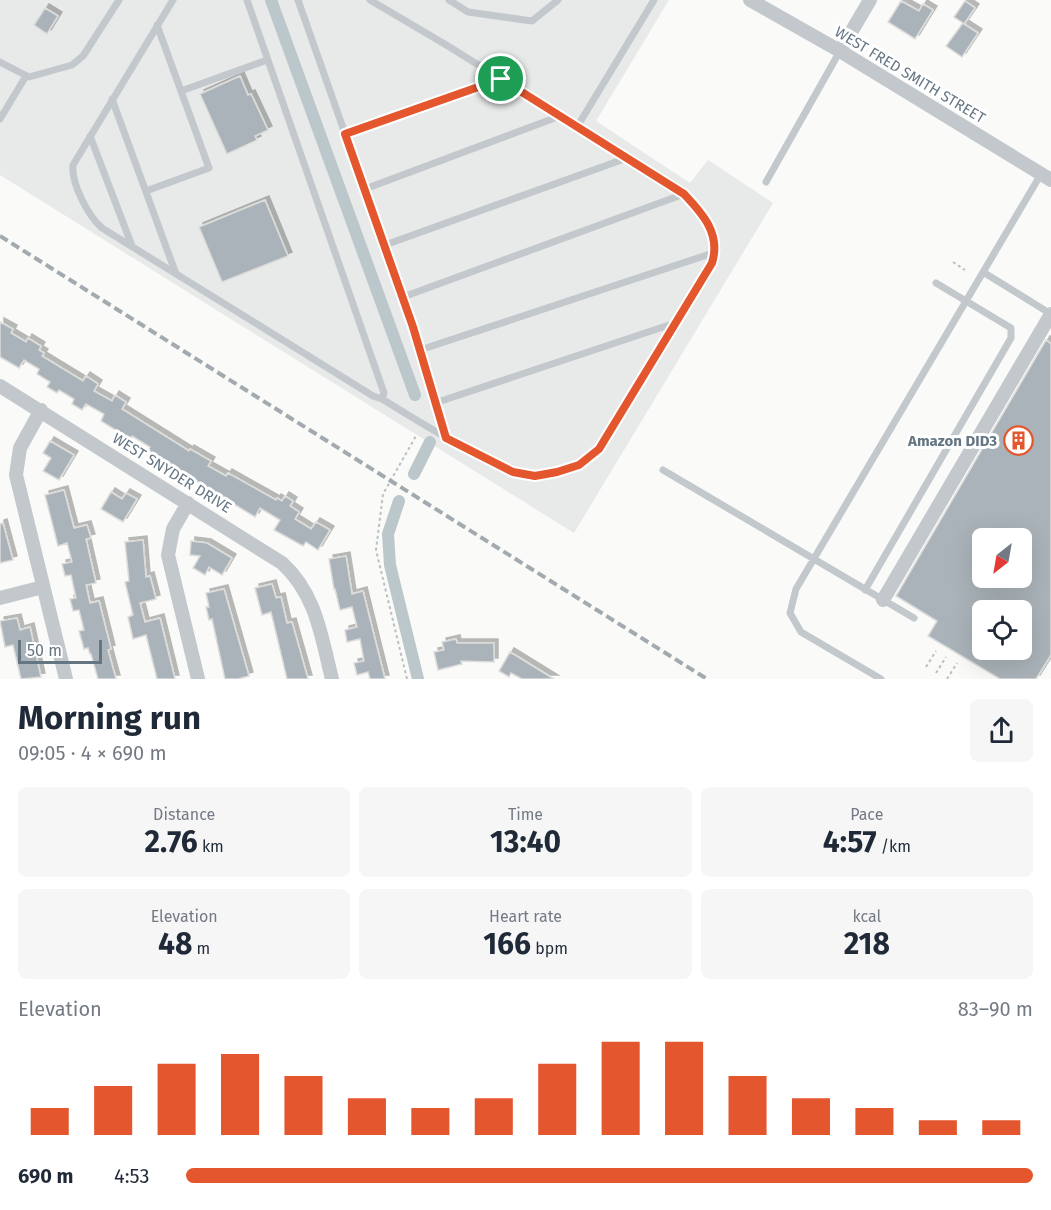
<!DOCTYPE html>
<meta charset="utf-8">
<style>
:root{--surface:#fff;--page:#f6f6f7;--text:#1f2937;--muted:#747a83;--accent:#e4572e}
body{margin:0;font-family:"Fira Sans",sans-serif;background:var(--page);color:var(--text);height:100vh;display:flex;flex-direction:column;font-size:22px;white-space:nowrap}
*{box-sizing:border-box;margin:0}
p{font-size:20px;color:var(--muted)}
.icon{flex:none;width:33px;height:33px;fill:none;stroke:currentColor;stroke-width:2;stroke-linecap:round;stroke-linejoin:round}
.map{position:relative;height:679px;overflow:hidden}
.side{display:flex;flex-direction:column;background:var(--surface);flex:1}
.side>*{flex:none}
.needle{width:39px;rotate:211deg}
.buttons{position:absolute;left:972px;top:528px;display:grid;gap:12px}
.buttons a{display:grid;place-items:center;width:60px;height:60px;border-radius:9px;background:var(--surface);box-shadow:0 6px 24px #0002;font-size:30px}
.scale{position:absolute;left:18px;bottom:15px;width:84px;box-sizing:border-box;padding-left:6px;border:3px solid #657683;border-top:0;font-size:16px;line-height:21px;white-space:nowrap;color:#657683;-webkit-text-stroke:4px #fff;paint-order:stroke}
.pin{position:absolute;display:grid;place-items:center;width:51px;height:51px;color:#fff;margin:-26px;border:3px solid #fff;border-radius:50%;box-shadow:0 2px 6px #0007}
.round{display:grid;place-items:center;flex:none;width:63px;height:63px;border-radius:9px;background:var(--page)}
.overview{display:flex;align-items:center;justify-content:space-between;height:102px;padding:0 18px}
h1{font-size:33px;font-weight:700;line-height:45px}
.stats{display:grid;grid-template-columns:repeat(3,1fr);gap:9px;height:102px;padding:6px 18px}
.stats div{display:grid;align-content:center;border-radius:9px;background:var(--page);text-align:center}
.stats b{font-size:30px;font-weight:700}
.stats small{font-size:16px;font-weight:400}
.stats p{font-size:16px}
.chart{height:168px;padding:12px 18px}
.chart p{display:flex;justify-content:space-between}
.chart svg{width:100%;height:108px;margin-top:6px;stroke:var(--accent);stroke-width:6}
ul{padding:0 18px;list-style:none;font-size:20px}
li{display:grid;grid-template-columns:96px 72px 1fr;align-items:center;height:45px}
li i{height:15px;border-radius:8px;background:var(--accent)}
.map>svg:first-child{display:block}
</style>
<div class="map">
<svg width="1051" height="679" viewBox="0 0 1051 679">
<defs>
<filter id="shadow"><feDropShadow dx="4" dy="-4" stdDeviation="0" flood-color="#0004"/></filter>
</defs>
<rect width="100%" height="100%" fill="#fafaf8"/>
<!-- built -->
<path fill="#e8e9e9" d="M0,0H669L596,121L690,183L708,160L773,203L574,533L0,175Z"/>
<g fill="none" stroke-linecap="round" stroke-linejoin="round">
<!-- canal -->
<path stroke="#bbc7cb" stroke-width="12" d="M271,0L415,395
M414,474L430,442
M399,501L388,534L390,565L418,679"/>
</g>
<!-- building -->
<path fill="#aab3b9" stroke="#dcdcda" stroke-width="1.5" fill-rule="evenodd" filter="url(#shadow)" d="M901,1L919,11L923,4L933,10L915,39L888,22Z
M965,1L975,8L964,24L978,33L962,57L946,46L963,23L954,17Z
M45,8L58,16L47,34L34,25Z
M240,76L248,95L251,94L268,130L255,136L257,140L227,154L200,94Z
M265,200L288,256L222,282L199,227Z
M0,322L13,329L11,333L26,342L28,338L41,346L39,350L44,353L42,356L83,381L86,376L98,384L94,391L112,401L115,395L126,402L122,409L189,451L190,449L211,461L208,466L226,476L228,473L276,500L277,498L282,501L285,496L293,501L290,506L299,512L295,519L311,529L316,522L330,530L318,550L306,542L303,546L274,530L280,520L260,508L255,517L148,451L150,447L132,436L130,439L101,421L104,414L86,404L82,410L72,404L74,399L59,390L57,393L47,387L50,382L37,374L39,369L24,360L19,368L0,357Z
M1046,340L1051,344V655L1036,679H1000L928,636L937,621L896,596ZM982,538H1022V578H982ZM982,610H1022V650H982Z
M50,441L74,455L59,480L43,471L51,458L43,453Z
M64,490L74,528L87,525L91,538L86,539L96,583L86,585L90,603L99,601L111,649L108,650L116,679H98L91,654H90L88,648L84,649L79,631L84,630L79,610L73,611L70,599L76,598L71,575L65,576L62,564L72,562L67,543L58,546L45,495Z
M111,492L122,499L126,493L137,499L123,522L101,509Z
M3,523L13,560L0,563V524Z
M143,540L146,577L150,576L156,599L140,603L145,622L160,618L175,679H157L146,635L133,639L128,617L133,615L125,582L129,581L125,542Z
M191,541L207,543L232,558L222,575L209,567L205,575L193,568L200,556L190,555Z
M346,556L352,594L363,591L385,679H370L368,672L357,675L354,663L364,661L360,639L347,642L345,630L357,627L352,607L340,610L335,589H334L329,559Z
M272,584L276,598L281,597L287,623L292,622L308,679H287L271,612L262,615L255,588Z
M224,589L249,676L238,679H225L212,619L209,620L206,607H209L206,593Z
M17,618L20,630L30,627L41,677L21,679L13,645L5,647L0,621Z
M456,639L457,643H494V662L461,661L462,664L438,670L434,652L444,650L442,642Z
M510,652L554,679H522L511,673L509,677L499,671Z"/>
<g fill="none" stroke-linecap="round" stroke-linejoin="round">
<!-- path -->
<path stroke="#bbbfc2" stroke-width="2" stroke-dasharray="3 3" stroke-linecap="butt" d="M953,262L965,270
M926,667L936,651
M936,673L946,657
M407,679L376,550L383,494L416,436
M947,679L957,663"/>
<!-- lane -->
<path stroke="#c3c8cc" stroke-width="7" d="M173,0L73,165C71,183 88,216 102,228L373,396L382,399L384,393L247,0
M298,0L413,327L446,438
M370,0L448,46L684,194C703,214 721,234 712,263L599,449C581,464 558,478 533,476C515,474 501,466 485,459C450,441 416,420 382,399
M449,0L468,12L532,21L558,0
M0,62L29,77L72,65L83,56L119,0
M181,91L267,60
M112,99L176,274
M0,119L26,76
M577,127L654,0
M345,134L501,79
M90,136L132,246
M766,182L840,51
M365,189L560,116
M146,191L209,168L157,25
M385,245L627,158
M983,272L1051,314
M403,297L684,194
M420,350L716,252
M435,403L675,323
M663,470L914,618
M865,590L1011,338V328L936,283
M881,679L801,632L790,613L796,589L1041,174"/>
<!-- street -->
<path stroke="#c3c8cc" stroke-width="14" d="M750,0L840,51L1051,180
M840,51L870,0
M0,386L282,563C316,594 321,635 332,679
M41,410L20,448L16,475L66,679
M188,503L173,529L168,555L198,679
M0,598L43,587
M883,600L1051,314"/>
<!-- rail -->
<path stroke="#a2aab0" stroke-width="4" stroke-dasharray="9 4.5" stroke-linecap="butt" d="M0,236L707,679"/>
</g>
<g fill="none" stroke-linecap="round" stroke-linejoin="round">
<defs>
<path id="route" d="M501,79L684,194C703,214 721,234 712,263L599,449L579,465L557,472L535,476L513,472L446,438L413,327L345,134Z"/>
</defs>
<!-- route casing -->
<use href="#route" stroke="#fff" stroke-width="12"/>
<!-- route -->
<use href="#route" stroke="#e4572e" stroke-width="8"/>
</g>
<!-- icons -->
<defs>
<symbol id="building-ring" viewBox="-11 -11 22 22"><circle r="9.5" fill="#fff" stroke="#e4572e" stroke-width="1.5"/><path d="M-4-6H4V6H1V3H-1V6H-4ZM-2.5-4.3h1.7v1.8h-1.7ZM.8-4.3h1.7v1.8H.8ZM-2.5-1h1.7V.8h-1.7ZM.8-1h1.7V.8H.8Z" fill="#e4572e"/></symbol>
</defs>
<g fill-rule="evenodd">
<use href="#building-ring" x="1002" y="424" width="33" height="33"/>
</g>
<g text-anchor="middle" stroke-width="6" stroke-linejoin="round" paint-order="stroke">
<!-- street labels -->
<g font-size="15" fill="#657683" stroke="#fff">
<text transform="translate(910 75) rotate(31)" y="5">WEST FRED SMITH STREET</text>
<text transform="translate(172 473) rotate(32)" y="5">WEST SNYDER DRIVE</text>
</g>
<!-- poi labels -->
<g font-size="15" font-weight="bold" fill="#657683" stroke="#fff" text-anchor="end">
<text x="997" y="446">Amazon DID3</text>
</g>
</g>
</svg>
<div class="buttons">
<a><svg class="needle" viewBox="-14 -14 28 28"><path d="M0-13l5 13h-10z" fill="#e53935"/><path d="M0 13l5-13h-10z" fill="#747a83"/></svg></a>
<a><svg class="icon" aria-label="locate" viewBox="0 0 24 24"><circle cx="12" cy="12" r="6"/><path d="M12 2v4M12 18v4M2 12h4M18 12h4"/></svg></a>
</div>
<div class="scale">50 m</div>
<div class="pin" style="left:501px;top:79px;background:#1e9e55"><svg class="icon" aria-label="arrive" viewBox="0 0 24 24"><path d="M6 21V4h12l-3 4 3 4H6"/></svg></div>
</div>
<section class="side">
<div class="overview"><div><h1>Morning run</h1><p>09:05 · 4 × 690 m</p></div><a class="round"><svg class="icon" aria-label="share" viewBox="0 0 24 24"><path d="M12 15V3M7 8l5-5 5 5M5 13v7h14v-7"/></svg></a></div>
<div class="stats">
<div><p>Distance</p><b>2.76<small> km</small></b></div>
<div><p>Time</p><b>13:40</b></div>
<div><p>Pace</p><b>4:57<small> /km</small></b></div>
</div>
<div class="stats">
<div><p>Elevation</p><b>48<small> m</small></b></div>
<div><p>Heart rate</p><b>166<small> bpm</small></b></div>
<div><p>kcal</p><b>218</b></div>
</div>
<div class="chart"><p><span>Elevation</span>83–90 m</p>
<svg viewBox="0 0 160 44" preserveAspectRatio="none"><path d="M5 44V33M15 44V24M25 44V15M35 44V11M45 44V20M55 44V29M65 44V33M75 44V29M85 44V15M95 44V6M105 44V6M115 44V20M125 44V29M135 44V33M145 44V38M155 44V38"/></svg>
</div>
<ul>
<li><b>690 m</b>4:53<i style="width:100%"></i></li>
</ul>
</section>
